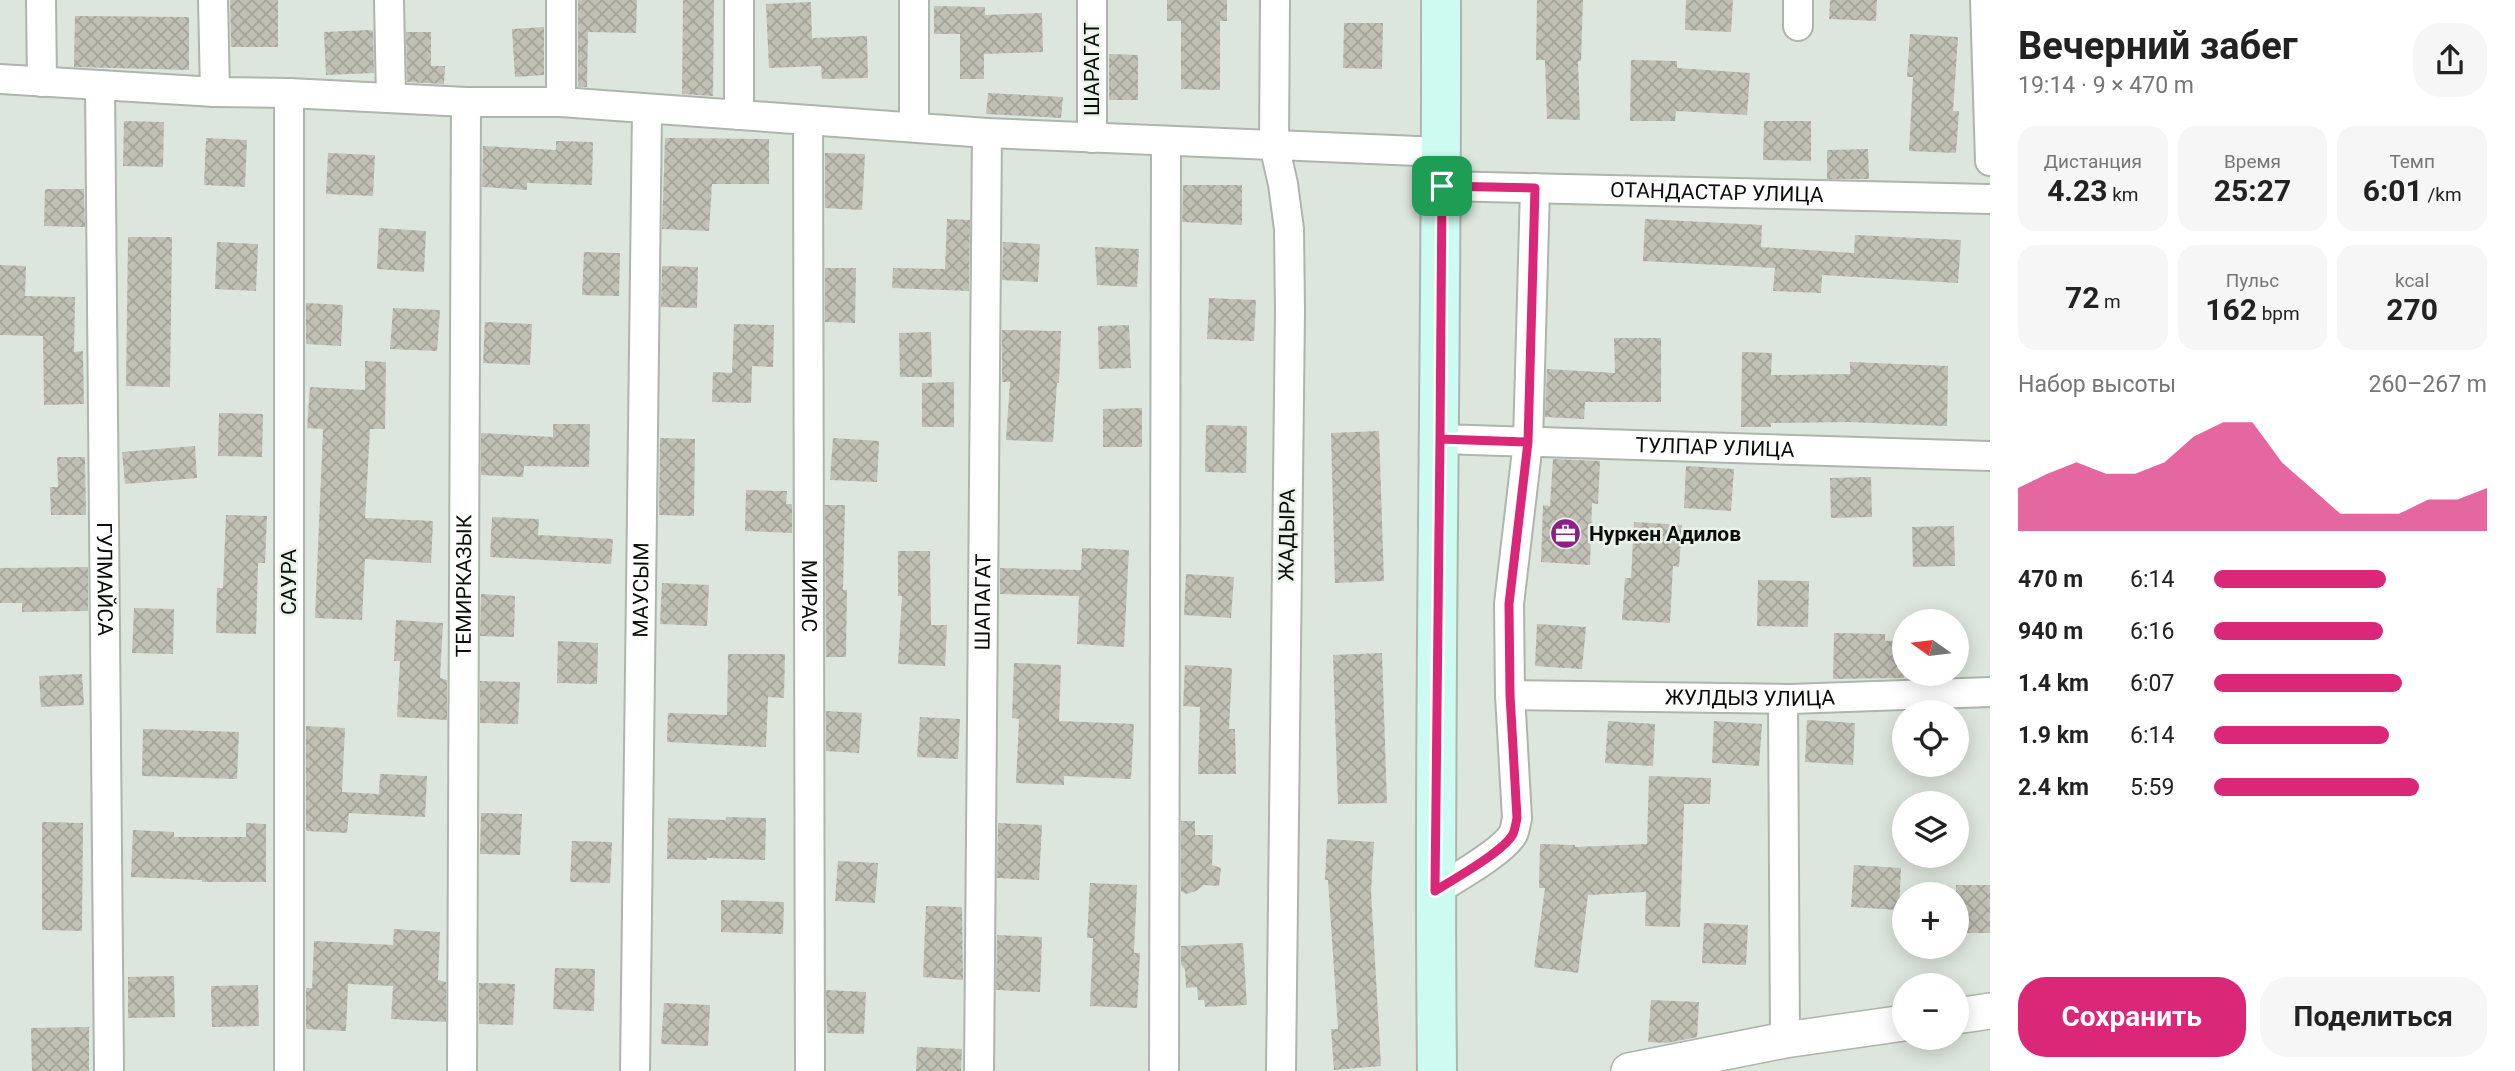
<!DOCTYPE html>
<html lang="ru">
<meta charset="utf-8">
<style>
:root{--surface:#fff;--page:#f6f6f6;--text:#222;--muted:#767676;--accent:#db2777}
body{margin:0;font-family:Roboto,sans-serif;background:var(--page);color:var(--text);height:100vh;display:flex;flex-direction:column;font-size:26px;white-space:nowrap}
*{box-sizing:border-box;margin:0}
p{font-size:23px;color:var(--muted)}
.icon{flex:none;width:38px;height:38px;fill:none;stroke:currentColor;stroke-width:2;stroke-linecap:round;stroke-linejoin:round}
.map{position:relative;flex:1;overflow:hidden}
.panel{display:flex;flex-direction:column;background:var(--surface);width:525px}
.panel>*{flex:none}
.needle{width:46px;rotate:284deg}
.tools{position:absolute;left:1892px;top:609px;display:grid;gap:14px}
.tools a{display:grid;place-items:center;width:77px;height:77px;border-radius:50%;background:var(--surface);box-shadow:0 4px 18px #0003;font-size:35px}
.pin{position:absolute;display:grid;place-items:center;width:60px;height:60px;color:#fff;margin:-30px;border-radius:14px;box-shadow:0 4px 10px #0006}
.round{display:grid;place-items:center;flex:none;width:74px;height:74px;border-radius:28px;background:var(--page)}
.summary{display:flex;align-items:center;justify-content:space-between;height:119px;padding:0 28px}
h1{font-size:38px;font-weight:700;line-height:52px}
.stats{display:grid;grid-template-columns:repeat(3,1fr);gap:10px;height:119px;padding:7px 28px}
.stats div{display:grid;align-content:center;border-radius:18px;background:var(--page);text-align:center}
.stats b{font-size:30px;font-weight:700}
.stats small{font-size:19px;font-weight:400}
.stats p{font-size:19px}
.chart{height:196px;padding:14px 28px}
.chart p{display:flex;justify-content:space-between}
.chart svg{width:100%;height:126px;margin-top:7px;fill:var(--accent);opacity:.7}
.button{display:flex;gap:14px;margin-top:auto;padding:14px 28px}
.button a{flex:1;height:80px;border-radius:28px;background:var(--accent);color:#fff;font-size:28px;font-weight:700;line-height:80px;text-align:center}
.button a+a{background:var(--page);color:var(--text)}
ul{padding:0 28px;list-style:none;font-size:23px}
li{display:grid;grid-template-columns:112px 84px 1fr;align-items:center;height:52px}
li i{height:18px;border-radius:9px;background:var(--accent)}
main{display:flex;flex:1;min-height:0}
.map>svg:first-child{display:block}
</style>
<main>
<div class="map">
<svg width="1990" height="1071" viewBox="0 0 1990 1071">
<defs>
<pattern id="building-cross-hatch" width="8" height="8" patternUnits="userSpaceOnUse" patternTransform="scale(1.75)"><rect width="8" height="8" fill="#c0c0b5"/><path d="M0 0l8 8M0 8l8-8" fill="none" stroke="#a4a49a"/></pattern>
</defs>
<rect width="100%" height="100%" fill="#dde6dc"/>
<!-- building -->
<path fill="url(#building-cross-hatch)" d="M230,0H278V47H231Z
M578,0H637L636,33L588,32L587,87H578Z
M683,0H714L713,96L682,94Z
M1167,0H1227V21H1220V90L1181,89V21H1167Z
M1537,0H1583L1581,61H1578L1580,120L1547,119L1545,60H1536Z
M1686,0H1733L1731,32L1685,30Z
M1830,0H1877L1876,21L1829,19Z
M811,2L812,38L867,36L868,78L822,79L821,66L769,68L766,4Z
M934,6L985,7V15L1042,13L1043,52L984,54V79H960V34H934Z
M75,16L189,17V70L74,67Z
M1344,23H1383L1382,69L1343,68Z
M544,27V75L515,77L512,29Z
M369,30L373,31L374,73L326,75L324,32Z
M406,32H431V66H445L444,84L407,82Z
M1910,34L1958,37L1953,111H1959L1956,153L1909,151L1913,77H1907Z
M1109,54L1138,55V100H1109Z
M1631,60L1677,61V68L1750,73L1747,115L1676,111L1675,121H1630Z
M988,93L1063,97L1061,118L986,114Z
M124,121L164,122L163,167L123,166Z
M1764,121H1811V161L1763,160Z
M206,138L247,140L245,187L204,185Z
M665,138L769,139V184H712L709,231L662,229Z
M556,141L593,142L592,185L527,183V190L482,187L483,146L556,150Z
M1868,149L1869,179H1827V150Z
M328,153L375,155L373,196L326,194Z
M825,153L865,154L862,210L825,208Z
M1183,185H1242V225L1182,222Z
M45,189H84L85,227L44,226Z
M947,219L970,220L969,291L892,288L893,268L945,269Z
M1645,219L1762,225L1761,247L1854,253L1855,235L1961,240L1958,283L1822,275L1821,293L1773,291L1775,268L1643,261Z
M379,228L426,231L424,272L377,269Z
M128,237H172L170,387L126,386Z
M217,242L258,244L256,291L215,289Z
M1003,242L1040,244L1038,282L1002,280Z
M1095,247L1139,249L1137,287L1097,285Z
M584,252L620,253L619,296L582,295Z
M0,265L26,266L25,296L75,297L74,352L83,351L84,404L44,405L43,336L0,335Z
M662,266L698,267L697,308L661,307Z
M825,268H856L855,323L825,322Z
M1209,298L1256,300L1254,341L1207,339Z
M306,303L343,305L341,346L306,344Z
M393,308L440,310L437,351L390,349Z
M485,322L532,324L530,365L483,363Z
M734,324L774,325L773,367L752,366L751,403L712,402L713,372L732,373Z
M1129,325L1131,368L1099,369L1098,326Z
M1002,330L1061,331L1059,383H1057L1053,442L1006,440L1010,382H1002Z
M931,332L932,377H900L899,333Z
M1614,338H1661V402H1585L1584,419L1545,417L1547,369L1615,373Z
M1742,352L1772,353L1771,375L1850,374V362L1948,366L1947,426L1849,422L1771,423V427H1741Z
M365,361L386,362L385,429H370L365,518L433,521L431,563L365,559L362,620L315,618L323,429L307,428L310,387L365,390Z
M954,382V427H922V383Z
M1142,408V447H1103V409Z
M219,413L263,414L262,457L218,456Z
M553,424H590L589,467L524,466L523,477L481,475V433L553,437Z
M1206,425L1247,426L1246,473L1205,472Z
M1379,431L1384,581L1335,583L1331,433Z
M660,438L695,439L694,516L659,515Z
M833,438L879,441L877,482L830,480Z
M195,446L197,478L125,484L122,452Z
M57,457H85L86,515H51L50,487H58Z
M1553,459L1600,461L1598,504L1592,503L1590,565L1541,562L1543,505L1550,506Z
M1686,466L1734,469L1731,511L1684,508Z
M1871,477L1872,517L1831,518L1830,478Z
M746,490L787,491L786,504H792V533L745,531Z
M825,505H845L843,590H847L846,657H826Z
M226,515L267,516L265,563H258L256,634L216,633L217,588H223Z
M492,517L539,519L538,535L613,539L611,564L490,557Z
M1634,522L1682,525L1679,567L1673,566L1670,623L1622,620L1625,578H1631Z
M1954,526L1955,566L1913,567L1912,527Z
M1082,548L1129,550L1124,647L1077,644L1079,596L1000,594V568L1081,570Z
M898,551H930L931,625H947L945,666L898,664L902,596H898Z
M88,567V611L22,612V603H0V568Z
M1186,574L1234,577L1231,618L1184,615Z
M1758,580L1809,581L1808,627L1757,626Z
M662,583L709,585L707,626L660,624Z
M481,594L515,596L514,637L480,636Z
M134,608L174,609L173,654L132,653Z
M396,620L443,623L440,678L447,680V720L397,717L400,661H394Z
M1537,624L1586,627L1582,669L1535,666Z
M1834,633L1885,634V641L1904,640V678L1833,679Z
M558,641L598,643L597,684L557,683Z
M1382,653L1387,803L1338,804L1333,655Z
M728,654H785L784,698L768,697L766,747L667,742L668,713L727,715Z
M1014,663L1061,665L1059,721L1134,724L1131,779L1064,776V785L1016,783L1019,719L1012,718Z
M1185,665L1232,668L1229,729H1235L1236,774H1198L1200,707L1183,706Z
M82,674L84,705L41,707L39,676Z
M480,681L520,682L518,724L480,723Z
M826,711L862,713L859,753L826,751Z
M920,717L960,719L958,759L917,757Z
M1807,720L1855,723L1853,765L1805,762Z
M1608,721L1655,724L1653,766L1605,763Z
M1714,721L1762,724L1759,766L1712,763Z
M306,726L345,728L342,792L379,794L380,774L427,776L425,817L349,813L347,833L306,831Z
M143,729L239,732L237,779L142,776Z
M1649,776L1711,778L1710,804H1684L1680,927L1645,926L1646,892L1588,895L1578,973L1534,967L1545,888H1539L1540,844L1575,845V847L1647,844Z
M481,813L522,814L520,855L480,854Z
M726,817L766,818L765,860L707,858V860L667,859L668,818L726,820Z
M1181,821H1195V835H1213L1212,865L1221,868L1219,886L1204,885L1196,891L1186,894L1181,891Z
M42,822L83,823L82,931L42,930Z
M246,823L266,824V882H202V880L131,877L133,830L174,832V837H246Z
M998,823L1042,825L1039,880L997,878Z
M1327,839L1374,842L1371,891L1381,1066L1334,1070L1331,1029H1338L1328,880H1325Z
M572,841L612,842L610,883L570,882Z
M838,861L878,863L875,903L835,901Z
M1854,865L1901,868L1899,910L1851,907Z
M1090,883L1137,885L1134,953H1140L1137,1008L1090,1006L1093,938H1087Z
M1956,885H1990V933H1956Z
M721,900L784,902L783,934L721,932Z
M926,906L962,907L963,980L923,977Z
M1704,923L1748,925L1746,965L1702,963Z
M394,929L440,932L438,980L446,982V1022L391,1019L393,986L348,984L346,1031L306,1029V988H312L314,941L393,945Z
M997,935L1042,937L1040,992L996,990Z
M1243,943L1247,1005L1205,1007L1204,1000H1198L1197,987L1186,988L1185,970L1181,964V946Z
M555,968L595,969L594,1011L553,1009Z
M174,976L175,1017L128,1018V977Z
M479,983L515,984L513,1025L479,1024Z
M258,985L259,1026L212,1027L211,986Z
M826,990L866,992L864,1034L827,1033Z
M1651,1000L1699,1002L1697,1037L1667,1043L1648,1042Z
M664,1003L710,1005L708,1046L661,1044Z
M89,1027V1071H32L31,1028Z
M917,1047L962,1049L961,1071H916Z"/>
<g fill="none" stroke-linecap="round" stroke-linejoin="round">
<defs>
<g id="minor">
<path d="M41,0L42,82"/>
<path d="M213,0L215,92"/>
<path d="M389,0L391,98"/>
<path d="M561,0V102"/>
<path d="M739,0V115"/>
<path d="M1275,0L1274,145L1283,184L1289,229L1290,311L1281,1071"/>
<path d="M1798,0V26"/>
<path d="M1985,0L1990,161"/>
<path d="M0,79L215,92L289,93L466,102H561L987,133L1441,152"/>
<path id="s1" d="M100,85L109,1071"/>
<path d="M289,93V1071"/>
<path id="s2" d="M808,120L810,1071"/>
<path d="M914,127V0"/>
<path d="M1092,138V0"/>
<path id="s3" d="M1442,186L1990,199"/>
<path id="s4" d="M1440,439L1990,456"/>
<path id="s5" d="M1510,695L1790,699L1990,692"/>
<path d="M1783,699L1785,1040"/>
<path d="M1435,891C1454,879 1503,852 1513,834C1515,830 1516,823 1517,818L1510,695L1509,604L1528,442L1535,188"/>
<path id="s6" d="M462,1071L466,102"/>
<path id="s7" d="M635,1071L647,110"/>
<path id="s8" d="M979,1071L987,133"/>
<path d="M1164,1071L1166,141"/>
</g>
<path id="tertiary" d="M1956,1016L1990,1011
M1629,1071L1785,1040L1904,1023"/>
<path id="secondary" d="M1437,1071C1433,714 1442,357 1441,0"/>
</defs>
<!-- minor casing -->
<use href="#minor" stroke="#adb5ac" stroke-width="32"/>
<!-- tertiary casing -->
<use href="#tertiary" stroke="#adb5ac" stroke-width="38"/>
<!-- secondary casing -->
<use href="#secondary" stroke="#adb5ac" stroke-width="42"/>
<!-- minor -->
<use href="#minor" stroke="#fff" stroke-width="28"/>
<!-- tertiary -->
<use href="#tertiary" stroke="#fff" stroke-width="35"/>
<!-- secondary -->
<use href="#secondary" stroke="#cdfbf1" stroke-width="38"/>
</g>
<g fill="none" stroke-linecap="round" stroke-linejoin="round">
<defs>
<path id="route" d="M1442,186L1440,439L1528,442L1509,604L1510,695L1517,818C1516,822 1515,830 1513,834C1503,852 1454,879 1435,891L1440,439L1528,442L1535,188L1442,186"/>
</defs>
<!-- route casing -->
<use href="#route" stroke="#fff" stroke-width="14"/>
<!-- route -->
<use href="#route" stroke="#db2777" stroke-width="9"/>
</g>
<!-- icons -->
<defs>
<symbol id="office-disc" viewBox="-11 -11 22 22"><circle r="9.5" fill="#8b2086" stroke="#eaf3e9"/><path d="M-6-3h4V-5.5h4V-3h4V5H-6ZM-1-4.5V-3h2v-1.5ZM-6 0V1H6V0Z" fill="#fff"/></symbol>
</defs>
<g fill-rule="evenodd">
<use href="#office-disc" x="1548" y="516" width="35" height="35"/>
</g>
<g text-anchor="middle" stroke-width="5" stroke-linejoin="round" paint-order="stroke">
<!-- street labels -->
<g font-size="21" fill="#0a0d0a" stroke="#eaf3e9">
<text transform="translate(1092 69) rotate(-90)" y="7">ШАРАГАТ</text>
<text dy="7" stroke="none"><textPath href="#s3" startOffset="275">ОТАНДАСТАР УЛИЦА</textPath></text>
<text dy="7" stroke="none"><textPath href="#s4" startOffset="275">ТУЛПАР УЛИЦА</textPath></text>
<text transform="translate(1287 535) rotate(-89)" y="7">ЖАДЫРА</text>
<text dy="7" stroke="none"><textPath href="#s1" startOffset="494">ГУЛМАЙСА</textPath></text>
<text transform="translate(289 582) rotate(-90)" y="7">САУРА</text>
<text dy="7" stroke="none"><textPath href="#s6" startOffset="485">ТЕМИРКАЗЫК</textPath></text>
<text dy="7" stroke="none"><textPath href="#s7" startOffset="481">МАУСЫМ</textPath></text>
<text dy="7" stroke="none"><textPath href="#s2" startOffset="476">МИРАС</textPath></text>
<text dy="7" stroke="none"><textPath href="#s8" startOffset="469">ШАПАГАТ</textPath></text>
<text dy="7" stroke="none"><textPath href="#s5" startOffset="240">ЖУЛДЫЗ УЛИЦА</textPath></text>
</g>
<!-- poi labels -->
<g font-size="21" font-weight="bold" fill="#0a0d0a" stroke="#eaf3e9" text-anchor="start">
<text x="1589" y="541">Нуркен Адилов</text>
</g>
</g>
</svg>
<div class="tools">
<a><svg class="needle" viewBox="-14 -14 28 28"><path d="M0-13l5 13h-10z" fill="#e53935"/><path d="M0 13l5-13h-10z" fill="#767676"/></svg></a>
<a><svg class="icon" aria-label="locate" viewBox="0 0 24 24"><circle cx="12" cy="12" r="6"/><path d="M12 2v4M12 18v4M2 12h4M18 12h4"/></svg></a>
<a><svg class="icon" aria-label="layers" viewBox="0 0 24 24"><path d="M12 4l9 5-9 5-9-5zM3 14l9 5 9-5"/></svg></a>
<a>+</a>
<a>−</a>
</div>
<div class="pin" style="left:1442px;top:186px;background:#1e9e55"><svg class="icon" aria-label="arrive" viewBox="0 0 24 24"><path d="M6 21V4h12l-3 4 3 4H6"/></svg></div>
</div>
<section class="panel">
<div class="summary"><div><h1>Вечерний забег</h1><p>19:14 · 9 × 470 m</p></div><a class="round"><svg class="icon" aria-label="share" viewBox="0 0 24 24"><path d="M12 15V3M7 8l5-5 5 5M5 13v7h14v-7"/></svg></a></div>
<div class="stats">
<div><p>Дистанция</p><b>4.23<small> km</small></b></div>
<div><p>Время</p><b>25:27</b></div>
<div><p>Темп</p><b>6:01<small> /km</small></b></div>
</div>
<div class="stats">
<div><b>72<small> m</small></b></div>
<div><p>Пульс</p><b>162<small> bpm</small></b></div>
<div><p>kcal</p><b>270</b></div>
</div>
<div class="chart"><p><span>Набор высоты</span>260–267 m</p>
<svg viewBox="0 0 160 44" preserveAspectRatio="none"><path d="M0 44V29L10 24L20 20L30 24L40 24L50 20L60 11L70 6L80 6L90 20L100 29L110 38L120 38L130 38L140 33L150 33L160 29V44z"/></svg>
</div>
<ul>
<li><b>470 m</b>6:14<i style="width:63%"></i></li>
<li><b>940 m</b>6:16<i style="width:62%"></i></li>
<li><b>1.4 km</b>6:07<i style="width:69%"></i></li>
<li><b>1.9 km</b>6:14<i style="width:64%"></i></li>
<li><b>2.4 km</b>5:59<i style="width:75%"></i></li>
</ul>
<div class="button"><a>Сохранить</a><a>Поделиться</a></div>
</section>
</main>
